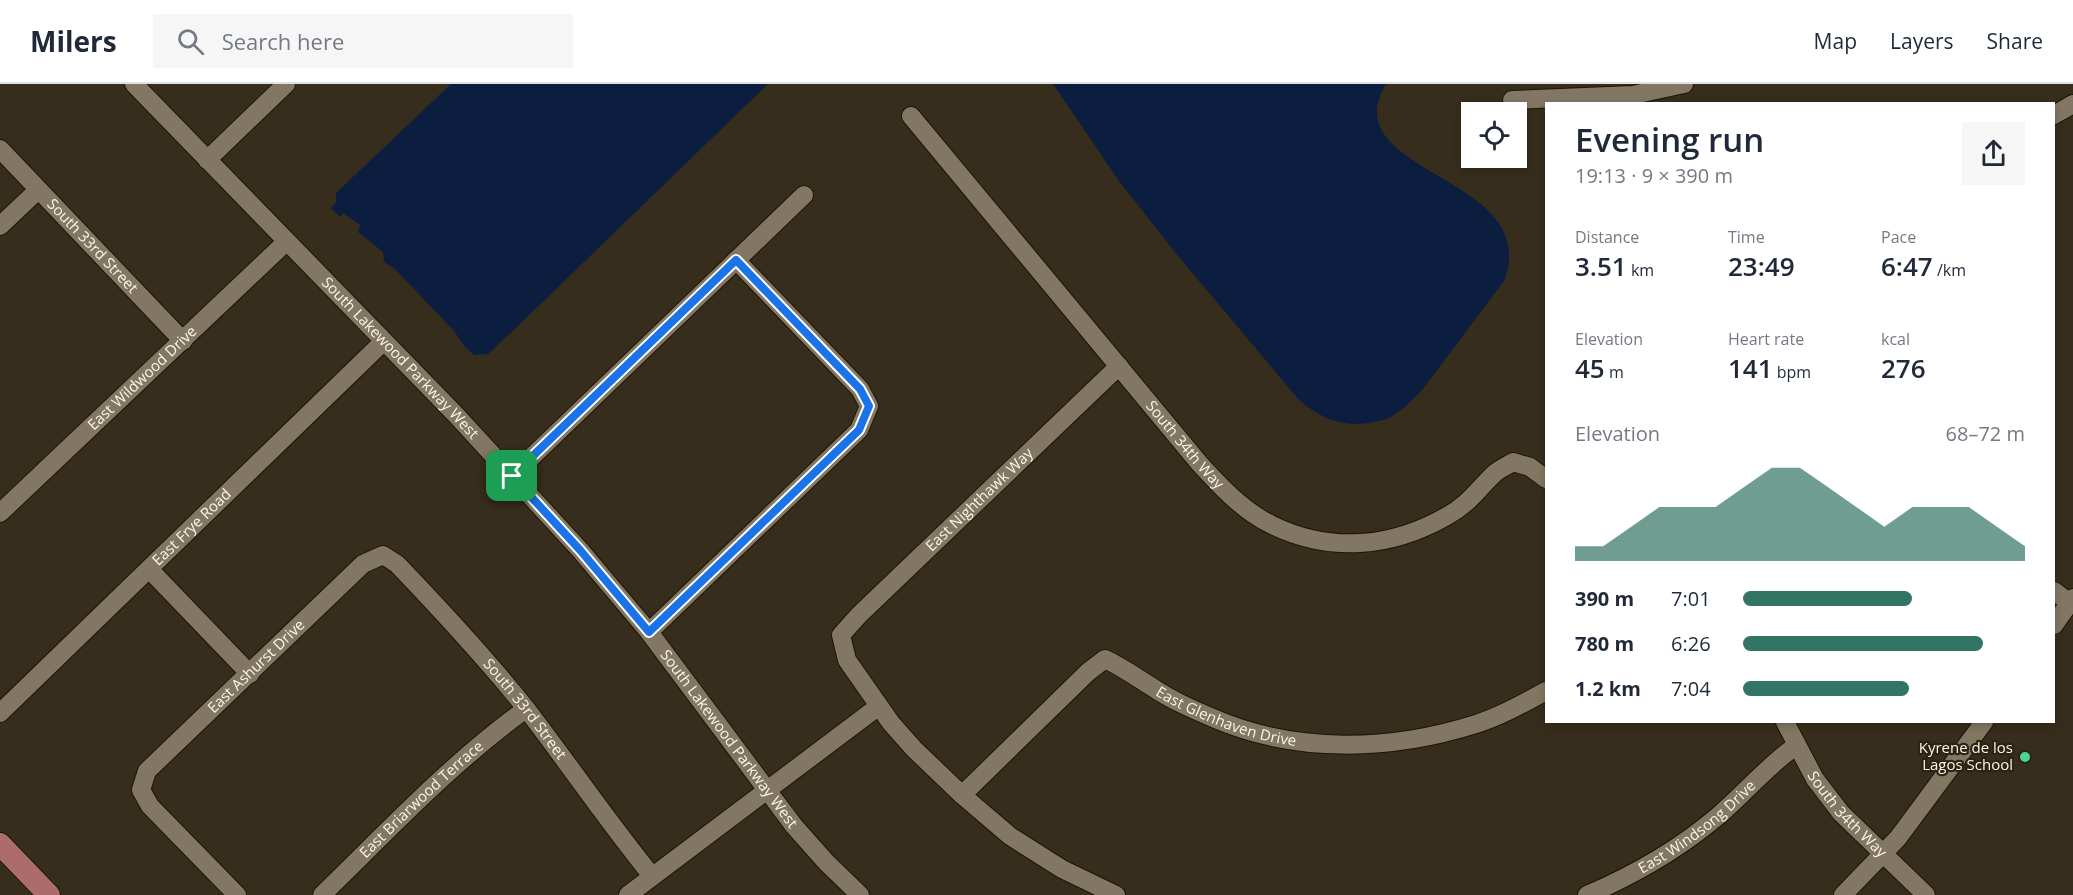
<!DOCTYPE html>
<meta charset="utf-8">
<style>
:root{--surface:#fff;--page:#f6f6f7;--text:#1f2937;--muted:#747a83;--line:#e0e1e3;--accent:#337564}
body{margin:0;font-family:"Open Sans",sans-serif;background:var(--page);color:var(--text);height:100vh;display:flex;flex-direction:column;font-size:22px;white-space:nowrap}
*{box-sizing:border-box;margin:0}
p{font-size:20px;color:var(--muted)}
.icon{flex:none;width:33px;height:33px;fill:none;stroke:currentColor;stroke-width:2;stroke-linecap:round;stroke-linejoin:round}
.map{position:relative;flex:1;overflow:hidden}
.sheet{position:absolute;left:1545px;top:18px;width:510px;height:621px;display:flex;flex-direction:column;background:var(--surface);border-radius:0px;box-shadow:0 3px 9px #0003}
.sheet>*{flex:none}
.buttons{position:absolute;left:1461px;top:18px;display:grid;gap:12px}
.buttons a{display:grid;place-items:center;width:66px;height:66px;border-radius:0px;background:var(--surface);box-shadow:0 3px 9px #0003;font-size:30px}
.pin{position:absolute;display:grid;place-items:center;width:51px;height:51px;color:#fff;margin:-26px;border-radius:12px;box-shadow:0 3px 9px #0006}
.round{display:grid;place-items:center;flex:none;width:63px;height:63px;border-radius:0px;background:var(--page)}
.summary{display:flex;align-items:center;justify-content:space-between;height:102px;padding:0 30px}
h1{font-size:33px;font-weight:600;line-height:45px}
.figures{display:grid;grid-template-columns:repeat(3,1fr);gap:9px;height:102px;padding:6px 30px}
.figures div{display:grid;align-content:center}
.figures b{font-size:26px;font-weight:600}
.figures small{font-size:16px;font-weight:400}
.figures p{font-size:16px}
.chart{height:168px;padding:12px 30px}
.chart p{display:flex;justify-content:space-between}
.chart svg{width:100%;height:108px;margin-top:6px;fill:var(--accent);opacity:.7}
ul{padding:0 30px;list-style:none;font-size:20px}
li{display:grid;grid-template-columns:96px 72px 1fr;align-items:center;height:45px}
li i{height:15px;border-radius:8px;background:var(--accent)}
header{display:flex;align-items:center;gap:36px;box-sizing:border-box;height:84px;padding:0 30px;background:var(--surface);border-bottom:2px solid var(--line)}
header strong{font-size:28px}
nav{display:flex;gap:33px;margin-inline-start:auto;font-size:21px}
.search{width:420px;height:54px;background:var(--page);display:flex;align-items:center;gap:15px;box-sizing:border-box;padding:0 21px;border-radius:0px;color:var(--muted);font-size:22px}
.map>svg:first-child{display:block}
</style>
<header>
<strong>Milers</strong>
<div class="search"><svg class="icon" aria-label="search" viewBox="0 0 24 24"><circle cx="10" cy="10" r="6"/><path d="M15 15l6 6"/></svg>Search here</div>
<nav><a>Map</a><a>Layers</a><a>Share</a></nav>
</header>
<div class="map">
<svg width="2073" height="811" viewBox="0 0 2073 811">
<rect width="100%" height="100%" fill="#372d1c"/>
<!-- water -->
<path fill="#0b1e3f" d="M451,0H768L522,238L488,270L474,271L465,263L454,247L394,184L384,178L383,168L358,148L360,141L343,129L340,133L331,124L336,118V109Z
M1053,0H1386C1331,91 1545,91 1504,197L1423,305C1413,316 1401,328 1387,335C1381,337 1374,338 1368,339C1340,343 1321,334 1299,316L1174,167L1119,97Z"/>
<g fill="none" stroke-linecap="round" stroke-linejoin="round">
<defs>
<g id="minor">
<path id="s1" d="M134,0L456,331L580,466L649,548L794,742L826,778L860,811"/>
<path d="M1512,16L1633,11L1684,0"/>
<path d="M2054,31L2073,20"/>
<path id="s2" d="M911,32L1199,379C1220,402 1243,427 1272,441C1330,469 1391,464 1447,432C1469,420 1477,406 1494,390C1499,385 1507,382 1513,378L1530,383L1546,395"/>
<path id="s3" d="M0,65L183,257"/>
<path d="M207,76L286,0"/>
<path d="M0,142L38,106"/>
<path d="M512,392L804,111"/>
<path id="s4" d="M0,429L286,158"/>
<path d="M149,485L250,590"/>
<path d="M2054,507L2070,519"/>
<path d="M2054,541L2073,514"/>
<path d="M649,548L859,346L869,322L860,305L736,176"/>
<path id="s5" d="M0,629L383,258"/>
<path id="s6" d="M1785,638L1815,695L1841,729L1926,811"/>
<path id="s7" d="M962,711L1088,588L1105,575C1122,583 1136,593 1152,603C1171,616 1192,625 1213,634C1296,670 1391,667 1476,640C1501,632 1524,619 1546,607"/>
<path id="s8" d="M237,811L150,722L141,706L147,687L363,480L383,471L397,480C442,527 487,575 528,627C570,682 609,739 652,792"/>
<path id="s9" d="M322,811C388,747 451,679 526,625"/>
<path d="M628,811L879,622"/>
<path id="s10" d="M1116,811L1062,785L1010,752L962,711L914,665L891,639L847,576L841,551L859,531L1119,282"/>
<path id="s11" d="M1587,811C1634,791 1679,765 1718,732C1745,709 1768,681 1797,661"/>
<path d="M1843,811L1898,754L1984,638"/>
</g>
<path id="major" d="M0,760L49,811"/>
</defs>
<!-- minor casing -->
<use href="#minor" stroke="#1e1505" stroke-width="20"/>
<!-- major casing -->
<use href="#major" stroke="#1e1505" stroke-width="24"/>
<!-- minor -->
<use href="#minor" stroke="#827763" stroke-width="18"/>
<!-- major -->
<use href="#major" stroke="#ab6c6b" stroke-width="22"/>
</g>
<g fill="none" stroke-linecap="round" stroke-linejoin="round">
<defs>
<path id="route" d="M736,176L860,305L869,322L859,346L649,548L580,466L512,392Z"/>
</defs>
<!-- route casing -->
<use href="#route" stroke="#fff" stroke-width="12"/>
<!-- route -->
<use href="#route" stroke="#1a73e8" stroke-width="8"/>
</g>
<!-- markers -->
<circle fill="#4cd39a" stroke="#2d2312" stroke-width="2" cx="2025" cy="673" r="6"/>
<g text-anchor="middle" stroke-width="4.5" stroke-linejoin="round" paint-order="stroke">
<!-- street labels -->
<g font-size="15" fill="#faf4e9" stroke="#2d2312">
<text dy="5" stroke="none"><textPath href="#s3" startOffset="134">South 33rd Street</textPath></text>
<text dy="5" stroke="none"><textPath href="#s1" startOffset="382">South Lakewood Parkway West</textPath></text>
<text dy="5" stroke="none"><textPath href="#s4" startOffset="196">East Wildwood Drive</textPath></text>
<text dy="5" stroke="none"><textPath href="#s2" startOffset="428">South 34th Way</textPath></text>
<text dy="5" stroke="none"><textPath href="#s10" startOffset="582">East Nighthawk Way</textPath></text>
<text dy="5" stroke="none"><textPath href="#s5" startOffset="267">East Frye Road</textPath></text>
<text dy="5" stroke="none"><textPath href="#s8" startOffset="314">East Ashurst Drive</textPath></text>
<text dy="5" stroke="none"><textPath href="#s8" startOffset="694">South 33rd Street</textPath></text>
<text dy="5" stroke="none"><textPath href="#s7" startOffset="333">East Glenhaven Drive</textPath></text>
<text dy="5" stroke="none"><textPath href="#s1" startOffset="886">South Lakewood Parkway West</textPath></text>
<text dy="5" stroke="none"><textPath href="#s9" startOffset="138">East Briarwood Terrace</textPath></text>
<text dy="5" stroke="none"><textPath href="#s6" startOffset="112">South 34th Way</textPath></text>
<text dy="5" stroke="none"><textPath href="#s11" startOffset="130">East Windsong Drive</textPath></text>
</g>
<!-- poi labels -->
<g font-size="15" fill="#faf4e9" stroke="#2d2312" text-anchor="end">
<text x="2013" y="669">Kyrene de los<tspan x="2013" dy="17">Lagos School</tspan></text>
</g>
</g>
</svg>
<div class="buttons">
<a><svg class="icon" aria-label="locate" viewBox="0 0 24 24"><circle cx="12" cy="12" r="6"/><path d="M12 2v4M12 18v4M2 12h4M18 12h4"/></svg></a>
</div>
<div class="pin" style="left:512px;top:392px;background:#1e9e55"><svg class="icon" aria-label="arrive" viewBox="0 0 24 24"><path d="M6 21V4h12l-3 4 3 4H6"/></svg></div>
<section class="sheet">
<div class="summary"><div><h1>Evening run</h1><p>19:13 · 9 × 390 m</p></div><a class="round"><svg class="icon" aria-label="share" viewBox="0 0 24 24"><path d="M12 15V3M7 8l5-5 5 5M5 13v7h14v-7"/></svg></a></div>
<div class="figures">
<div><p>Distance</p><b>3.51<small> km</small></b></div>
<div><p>Time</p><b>23:49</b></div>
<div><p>Pace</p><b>6:47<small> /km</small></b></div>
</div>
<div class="figures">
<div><p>Elevation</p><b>45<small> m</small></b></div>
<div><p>Heart rate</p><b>141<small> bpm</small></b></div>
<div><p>kcal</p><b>276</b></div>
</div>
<div class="chart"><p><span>Elevation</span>68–72 m</p>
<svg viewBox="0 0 160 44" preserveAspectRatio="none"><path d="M0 44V38L10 38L20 30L30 22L40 22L50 22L60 14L70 6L80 6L90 14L100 22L110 30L120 22L130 22L140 22L150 30L160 38V44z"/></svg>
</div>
<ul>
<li><b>390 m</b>7:01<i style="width:60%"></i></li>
<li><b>780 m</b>6:26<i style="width:85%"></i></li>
<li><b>1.2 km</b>7:04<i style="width:59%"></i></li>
</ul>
</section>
</div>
